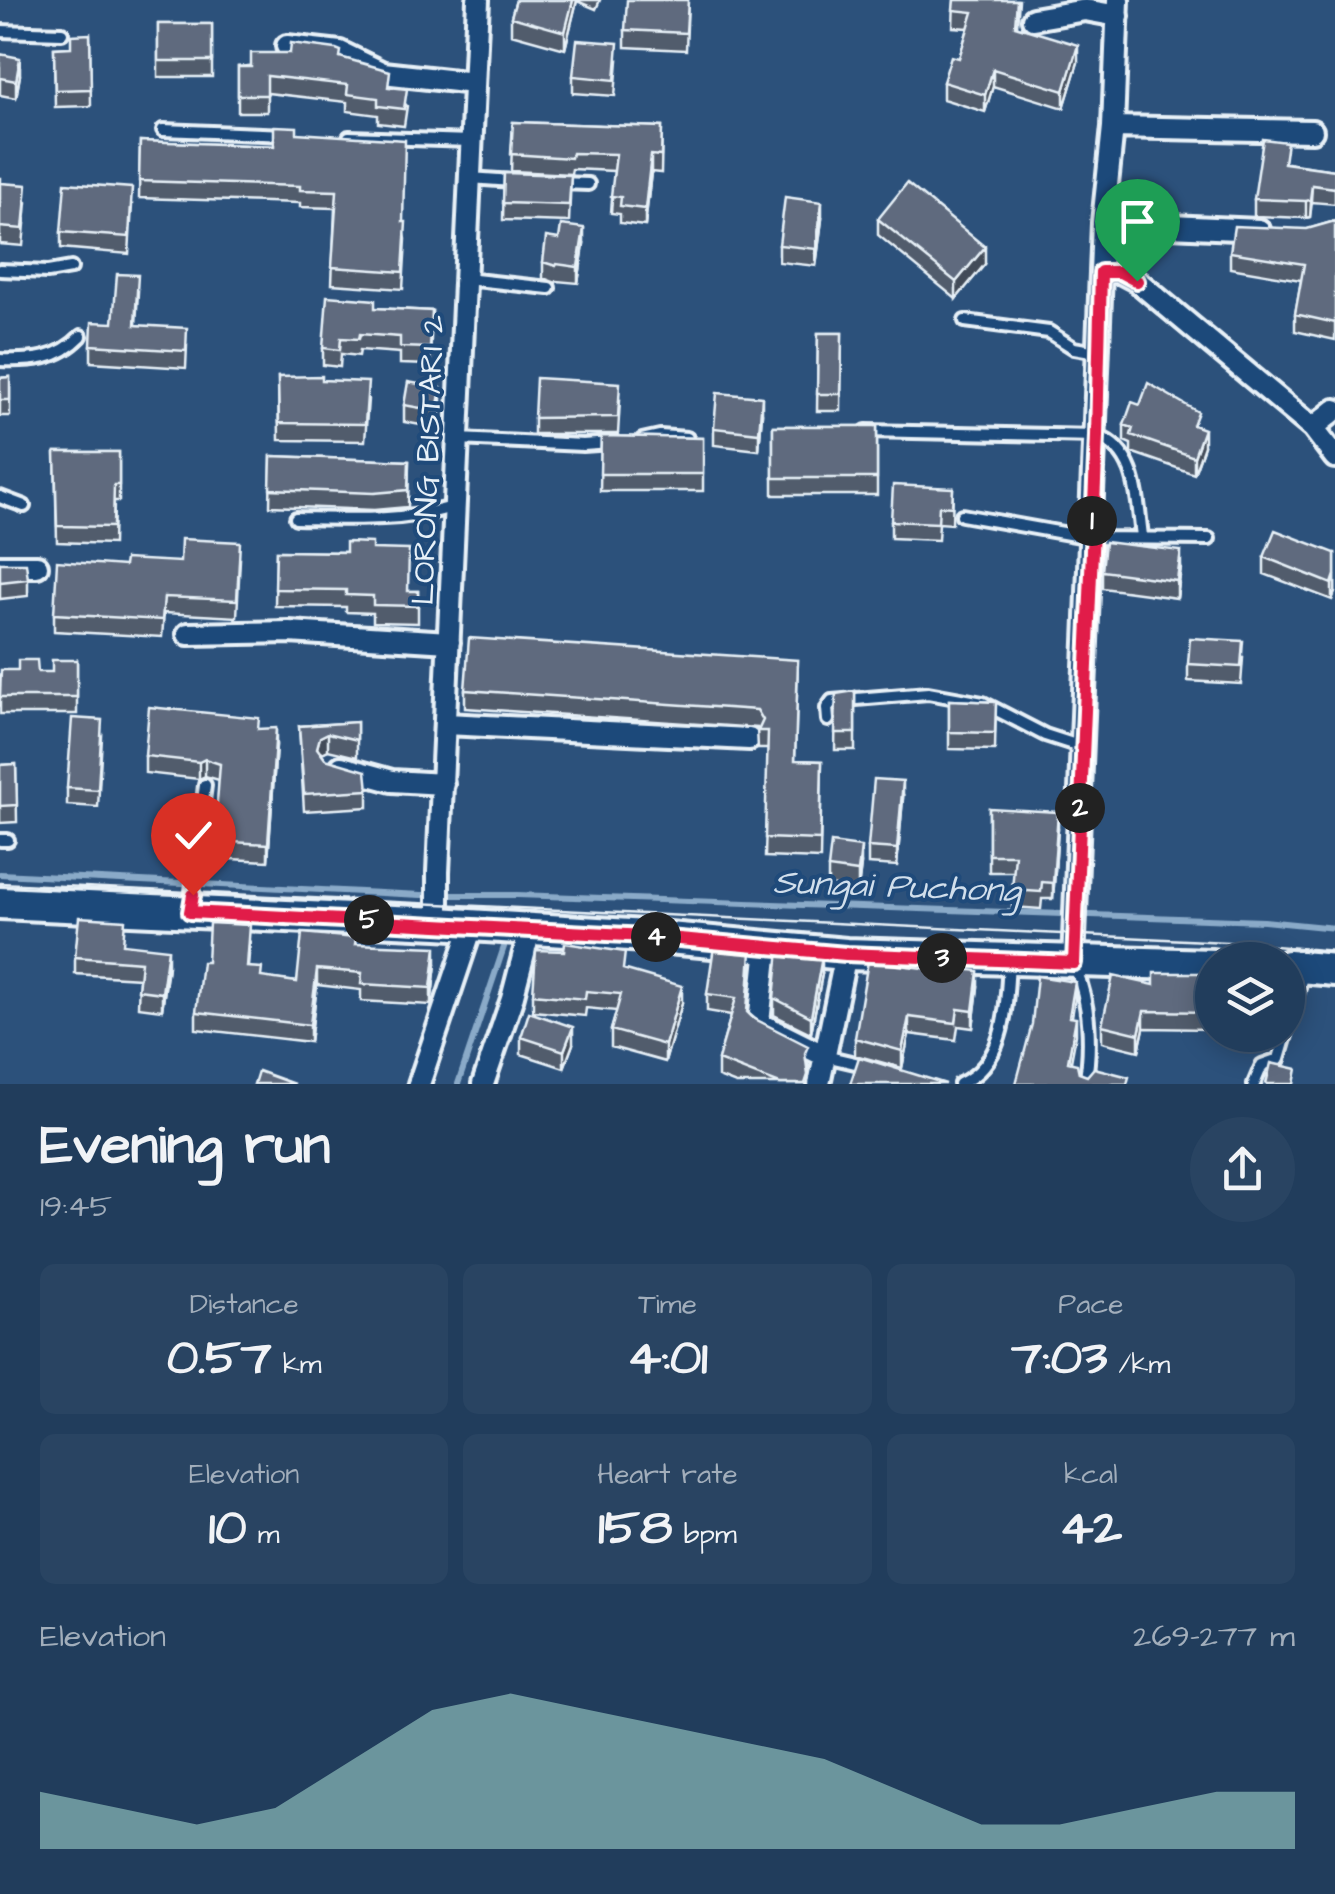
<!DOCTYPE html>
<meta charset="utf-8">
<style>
:root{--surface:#213d5c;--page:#294462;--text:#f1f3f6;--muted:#a2aebb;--line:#3e5672;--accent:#8bbbb9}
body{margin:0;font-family:"Architects Daughter",sans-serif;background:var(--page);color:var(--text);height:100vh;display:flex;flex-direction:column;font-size:38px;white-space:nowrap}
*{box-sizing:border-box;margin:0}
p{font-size:32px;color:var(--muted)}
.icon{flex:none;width:55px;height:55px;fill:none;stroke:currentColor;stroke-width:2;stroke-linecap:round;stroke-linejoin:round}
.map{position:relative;height:1084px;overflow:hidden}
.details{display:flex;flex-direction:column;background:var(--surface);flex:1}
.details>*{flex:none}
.controls{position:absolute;left:1195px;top:942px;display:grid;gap:20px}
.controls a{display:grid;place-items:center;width:110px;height:110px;border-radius:50%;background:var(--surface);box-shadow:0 5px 25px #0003,0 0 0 2px var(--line);font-size:50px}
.pin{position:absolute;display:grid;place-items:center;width:85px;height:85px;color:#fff;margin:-102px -42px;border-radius:50% 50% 50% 0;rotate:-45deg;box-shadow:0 0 10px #0007}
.pin .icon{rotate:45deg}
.km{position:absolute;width:50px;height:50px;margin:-25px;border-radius:50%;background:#222;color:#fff;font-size:28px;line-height:50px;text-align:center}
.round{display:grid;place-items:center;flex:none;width:105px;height:105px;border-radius:52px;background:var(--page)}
.overview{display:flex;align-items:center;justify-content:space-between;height:170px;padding:0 40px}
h1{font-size:55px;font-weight:700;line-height:75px}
.metrics{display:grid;grid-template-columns:repeat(3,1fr);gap:15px;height:170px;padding:10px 40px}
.metrics div{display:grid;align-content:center;border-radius:15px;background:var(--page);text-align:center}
.metrics b{font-size:50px;font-weight:700}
.metrics small{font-size:28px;font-weight:400}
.metrics p{font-size:28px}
.chart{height:280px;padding:20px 40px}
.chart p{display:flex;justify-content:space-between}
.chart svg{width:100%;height:180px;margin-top:10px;fill:var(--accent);opacity:.7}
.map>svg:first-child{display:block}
</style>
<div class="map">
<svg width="1335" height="1084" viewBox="0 0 1335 1084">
<rect width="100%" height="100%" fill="#2c517b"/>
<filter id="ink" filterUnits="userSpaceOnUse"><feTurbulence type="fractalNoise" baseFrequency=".01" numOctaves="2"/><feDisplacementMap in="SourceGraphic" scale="20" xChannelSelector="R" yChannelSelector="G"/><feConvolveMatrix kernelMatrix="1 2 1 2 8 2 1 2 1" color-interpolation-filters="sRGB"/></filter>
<g filter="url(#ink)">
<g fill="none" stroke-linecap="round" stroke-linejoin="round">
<!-- stream -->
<path stroke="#8aaac8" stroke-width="6" d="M0,874L421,895H517L1264,921L1335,928
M458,1084L504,947"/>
<defs>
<path id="lane" d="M0,31L62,33
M163,130L287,135
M349,137L471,141
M470,178L513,181
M560,183L588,184
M0,270L48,272L71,268
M466,279L549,288
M965,321L1049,332L1074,348L1097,352
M0,360C32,361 58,360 81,336
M866,431L1097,436C1138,451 1137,499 1142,536
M458,439L583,445L611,443
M642,440L660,436L687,438
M0,497L24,506
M962,515L1091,538L1209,539
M296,518C350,519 401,522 453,507
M828,720L827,708L832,701L928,693L983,703L1045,735L1082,747
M0,840H8
M190,908L205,785
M1075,967C1090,1002 1092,1047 1085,1084
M1288,1028L1303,973
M825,1056L868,1066
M960,1084C1006,1063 1006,1008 1009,963
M1254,1084L1262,1065L1279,1059L1286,1035"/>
<path id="street" d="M1033,19L1085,10L1118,16
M287,46L340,52L383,73L474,83
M1113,127L1312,131
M1103,223L1259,230
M1101,272H1120L1137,281L1313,428L1335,457
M1313,428L1335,410
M0,566H37
M188,634L289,632L449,642
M446,724L749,739
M341,767L392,781L443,784
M438,923V872L478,0
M767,947L759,1023L825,1056
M1073,963L1103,223L1113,127L1118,0
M419,1084L472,926
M483,1084L512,999L530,930
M819,1084L846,954"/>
<path id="secondary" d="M0,903L438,923L646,936L846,954L1212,965
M1288,966L1335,970"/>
</defs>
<!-- lane casing -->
<use href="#lane" stroke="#e8f1f8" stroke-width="18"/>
<!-- street casing -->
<use href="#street" stroke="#e8f1f8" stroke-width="28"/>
<!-- secondary casing -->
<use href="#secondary" stroke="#e8f1f8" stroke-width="38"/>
<!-- lane -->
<use href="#lane" stroke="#1f4a7a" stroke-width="10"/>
<!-- street -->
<use href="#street" stroke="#1f4a7a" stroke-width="20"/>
<!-- secondary -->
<use href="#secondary" stroke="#1f4a7a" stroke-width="30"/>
<!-- tram -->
<path stroke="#e8f1f8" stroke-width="2.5" d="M0,883L1227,942L1335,951"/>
</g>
<!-- wall -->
<path fill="#515c6c" stroke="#e8f1f8" stroke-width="2.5" d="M516,0H600L596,9L577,1L565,49L511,34V17Z
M688,0L686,50L625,47V30Z
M954,0H1019L1017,26L1078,62L1064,108L993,86L985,112L943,99V82L959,58L968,28L953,27Z
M158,24H212V77H158Z
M90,34L91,106L55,107L54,48L71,47Z
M0,54L20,75L16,98L0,95Z
M341,57L390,87L407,106L404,126L378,123V115L347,111V102L267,93V112H238V67Z
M618,60L615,96L573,93V76Z
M513,122L662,127L661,173L651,172L645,226L620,223V214L611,213L614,171L572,169L571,174L511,171Z
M297,133L403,222L406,239L403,289L332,284L335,208L300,207V203L139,198L140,141L274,146Z
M1287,163L1335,170V204L1312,202L1310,217L1306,218L1254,216V199Z
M504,173L571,175L569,222L503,220Z
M0,178L1,183L27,202L23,246L0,244Z
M132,205L129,254L61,248V232Z
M822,219L816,266L779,262V245Z
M878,219L985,264L956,299L878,235Z
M1335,221V340L1295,331V314L1301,280L1230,268V252Z
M584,245L578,283L557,281L556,283L543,278V262Z
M138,292L136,325L187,345L186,368L91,362V345L113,323Z
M375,308L432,311L430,365L400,364V353L360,350L359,356L341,354L340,367L323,365V348Z
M818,333H842L841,411H817Z
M10,377V416H0V378Z
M278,377L322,380L368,399L365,441L279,440Z
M620,400L618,434H534V418Z
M404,405H441L437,428L404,422Z
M762,414L759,450L714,445V428Z
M1124,425L1204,446L1194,474L1131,452V444L1124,441Z
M773,426H877V495H773Z
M601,436L703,438V491H600Z
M55,452H119V501H114L113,544L57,542Z
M271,456L409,461L408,507L374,510L270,506Z
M953,488L952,524L939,523L938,540L891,538V521Z
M372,549L408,591H418V623L373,622V613L346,612V607L275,606L276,551L346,552Z
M1335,553V592L1332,600L1264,574V557Z
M240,559L237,617L164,613L162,637L54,631V614L124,566Z
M0,563L28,579V596L0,599Z
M1181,568L1177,598L1102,588V571Z
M1243,658L1241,684L1188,681V664Z
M77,660V714H0V675L52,672Z
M798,660L795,760L822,761L820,859L765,857L768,749H758L757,728L465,708V690Z
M855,691V750H835L836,694Z
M949,700L996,702L995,750L949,749Z
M357,722V757L328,750L321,753L325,759L368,790V807L304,811L299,726Z
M259,729L276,745L268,861L214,858L219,780L205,776L199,779L145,773V756Z
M102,737L98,807L67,805V788Z
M16,764L17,822L0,823V765Z
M903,798L897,866L868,864V847Z
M989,808L1058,828L1053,899H1042L1041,909L1012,907L1014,872H989Z
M861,864L858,889L828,885V868Z
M250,942L248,967L262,978L297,982L356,944L436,964L431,1005L361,1001V990L317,985L310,1042L196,1029V1012L207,962Z
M124,944L168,966L162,1010L138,1007L139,978L75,974V957Z
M751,968L748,1013L808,1063V1084H736L718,1077V1060L731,1015L707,1011V994Z
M624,970L682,1003L665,1062L611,1047V1030L617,1011L586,1008L585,1016L533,1011V994Z
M1212,973V1029L1144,1028L1139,1051L1102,1042V1025L1154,985Z
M822,974L811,1033L774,1015V998Z
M978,987L973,1028L958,1026L956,1040L909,1034L902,1068L855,1055V1038Z
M521,1037L573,1044L564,1068L521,1054Z"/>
<!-- shaded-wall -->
<path fill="#424b58" stroke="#e8f1f8" stroke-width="2.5" d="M573,0H577L565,49V32Z
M1078,45V62L1064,108V91Z
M20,58V75L16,98V81Z
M993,69V86L985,112V95Z
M651,155V172L645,226V209Z
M1312,185L1310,217L1306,218V201Z
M822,202V219L816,266V249Z
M584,228V245L578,283V267Z
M985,247V264L956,299V282Z
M441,388V405L437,428V411Z
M762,397V414L759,450V433Z
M1204,429V446L1194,474V457Z
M1181,551V568L1177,598V581Z
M1335,575V592L1332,600V584Z
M276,728V745L268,861V844Z
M328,733V750L320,754L317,748L320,737Z
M205,759V776L199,779V762Z
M903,781V798L897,866V849Z
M1058,812V828L1053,899V883Z
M861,847V864L858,889V872Z
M436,947V964L431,1005V988Z
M168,949V966L162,1010V993Z
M822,957V974L811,1033V1017Z
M317,969V985L310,1042V1025Z
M978,971V987L973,1028V1011Z
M1075,982V999L1069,1034V1017Z
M682,986V1003L665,1062V1045Z
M1144,1011V1028L1139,1051V1034Z
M909,1017V1034L902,1068V1051Z
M1076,1018V1035L1068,1078V1062Z
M573,1027V1044L564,1068V1051Z"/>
<!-- building -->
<path fill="#5e6b7e" stroke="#e8f1f8" stroke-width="2.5" d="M516,0H573L565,32L511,17Z
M627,0H688L686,33L625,30Z
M954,0H1017L1015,26L1078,45L1064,91L993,69L985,95L943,82L951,56L959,58L973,12L953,10Z
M158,24H212V61H158Z
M90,34L91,89L55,90L54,48L71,47V35Z
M577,40L618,43L615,80L573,76Z
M291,43L336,49L341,51L340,57L390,71L388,87L407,89L404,109L378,106V98L347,94L348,85L267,76V95H238V67H251V53H290Z
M0,54L20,58L16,81L0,78Z
M513,122L662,127L661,156L651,155L645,209L620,206L621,197L611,196L616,154L572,153L571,158L511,154Z
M274,126L297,127V133L405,140L403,222H406L403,272L332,267L337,191L300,190V186L139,181L140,141L274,146Z
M1263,139L1287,142L1284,163L1335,170V188L1312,185L1310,200L1306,201L1254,199Z
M504,173L571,175L569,205L503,203Z
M0,178H1V183L27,185L23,229L0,227Z
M65,183L132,188L129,237L61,232Z
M907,183L985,247L956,282L878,219Z
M785,197L822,202L816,249L779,245Z
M1335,221V323L1295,314L1304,264L1230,252L1234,226L1307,229Z
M561,225L584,228L578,267L557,264L556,266L543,262L546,237L559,239Z
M117,274L138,275L135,325L187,328L186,351L91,345L92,322L113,323Z
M327,296L375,300V308L432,311L430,348L400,347V337L360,334L359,339L341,338L340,350L323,348Z
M818,333H842L841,394H817Z
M322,376V380L368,382L365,424L279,423L278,377Z
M10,377V400H0V378Z
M536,378L620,383L618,417L534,418Z
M408,382L441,388L437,411L404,405Z
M1148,383L1198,412L1193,425L1204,429L1194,457L1131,435L1133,428L1124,425L1132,402L1140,405Z
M717,393L762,397L759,433L714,428Z
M773,426H877V478H773Z
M601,436L703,438V474H600Z
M55,452H119V485H114L113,527L57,526Z
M271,456L409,461L408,490L374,493L270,489Z
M893,485L953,488L952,507L939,506L938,523L891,521Z
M1275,530L1335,553V575L1332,584L1264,557Z
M181,539L240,542L237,600L164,597L162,620L54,614L57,561L124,566L125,559L180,562Z
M346,542L372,543V549L409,550L408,591H418V606L373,605V596L346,595V590L275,589L276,551L346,552Z
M1105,542L1181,551L1177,581L1102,571Z
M0,563H26L28,579L0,582Z
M469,638L798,660L795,760L822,761L820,840L765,838L768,731H758L763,720L757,710L465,690Z
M1190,638L1243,641L1241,667L1188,664Z
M18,660H37L38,672H52V660H77V697H0L1,670H18Z
M855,691V733H835L836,694Z
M949,700L996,702L995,733L949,732Z
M149,707L259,718L258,729L276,728L268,844L214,841L220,764L205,759L199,762L145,756Z
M72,718L102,720L98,790L67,788Z
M357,722V740L328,733L320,737L317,748L325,759L366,771L368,790L304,794L299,726Z
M16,764L17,805L0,806V765Z
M874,779L903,781L897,849L868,847Z
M989,808L1058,812L1053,883L1042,882L1041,892L1012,890L1015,855H989Z
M831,843L861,847L858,872L828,868Z
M79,917L125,920L123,944L168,949L162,993L138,990L141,962L75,957Z
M209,923L250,925L247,967L262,968L261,977L297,982L302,933L356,938L355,944L436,947L431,988L361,984L362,973L317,969L310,1025L196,1012L202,962H207Z
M565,943L625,952L623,969L682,986L665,1045L611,1030L621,994L586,991L585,999L533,994L536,950L564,951Z
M714,946L751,951L747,1012L753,1018L808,1046L805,1053L808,1075L805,1084H780L718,1060L736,998L707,994Z
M779,950L822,957L811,1017L774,998Z
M868,961L939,970V966L978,971L973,1011L958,1009L956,1023L909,1017L902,1051L855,1038Z
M1154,973H1212V1012L1144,1011L1139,1034L1102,1025L1113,976L1154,985Z
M1037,976L1075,982L1069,1017L1076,1018L1068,1062L1077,1064L1079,1073L1087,1076L1094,1068L1129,1077L1127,1084H1016L1032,1024Z
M529,1012L573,1027L564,1051L521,1037Z
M859,1057L946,1084H850Z
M1271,1063L1297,1069L1294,1084H1266Z
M258,1071L294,1084H254Z"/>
</g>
<g fill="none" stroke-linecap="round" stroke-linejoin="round" filter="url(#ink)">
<defs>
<path id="route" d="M193,895L190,912L646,936L846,954L1074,963L1097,436L1101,272H1120L1137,281"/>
</defs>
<!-- route casing -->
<use href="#route" stroke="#fff" stroke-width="20"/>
<!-- route -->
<use href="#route" stroke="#e11d48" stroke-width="12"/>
</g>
<g text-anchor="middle" stroke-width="8" stroke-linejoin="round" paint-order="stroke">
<!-- street labels -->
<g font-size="32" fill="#e8f1f8" stroke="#1f4a7a">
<text transform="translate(427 460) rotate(-88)" y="11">LORONG BISTARI 2</text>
</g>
<!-- water labels -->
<g font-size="35" font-style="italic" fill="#d1dfec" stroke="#1f4a7a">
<text transform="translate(897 885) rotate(2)" y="12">Sungai Puchong</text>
</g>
</g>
</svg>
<div class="controls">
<a><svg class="icon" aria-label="layers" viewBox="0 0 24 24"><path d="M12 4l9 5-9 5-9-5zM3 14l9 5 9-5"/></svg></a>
</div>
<div class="pin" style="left:1137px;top:281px;background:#1e9e55"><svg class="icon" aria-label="arrive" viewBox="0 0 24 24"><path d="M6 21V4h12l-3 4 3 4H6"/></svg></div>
<div class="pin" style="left:193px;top:895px;background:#d93025"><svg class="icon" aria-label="check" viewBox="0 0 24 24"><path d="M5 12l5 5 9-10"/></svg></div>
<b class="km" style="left:1092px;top:521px">1</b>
<b class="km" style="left:1080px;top:808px">2</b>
<b class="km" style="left:942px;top:958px">3</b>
<b class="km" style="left:656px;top:937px">4</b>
<b class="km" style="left:369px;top:920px">5</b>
</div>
<section class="details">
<div class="overview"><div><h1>Evening run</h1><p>19:45</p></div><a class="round"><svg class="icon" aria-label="share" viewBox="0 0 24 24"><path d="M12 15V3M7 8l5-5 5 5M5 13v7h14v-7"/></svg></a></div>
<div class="metrics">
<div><p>Distance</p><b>0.57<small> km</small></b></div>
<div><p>Time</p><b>4:01</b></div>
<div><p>Pace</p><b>7:03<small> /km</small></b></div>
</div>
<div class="metrics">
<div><p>Elevation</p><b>10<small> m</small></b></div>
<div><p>Heart rate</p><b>158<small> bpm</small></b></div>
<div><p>kcal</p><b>42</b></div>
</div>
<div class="chart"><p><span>Elevation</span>269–277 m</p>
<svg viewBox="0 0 160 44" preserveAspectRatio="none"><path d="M0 44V30L10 34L20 38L30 34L40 22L50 10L60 6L70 10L80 14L90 18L100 22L110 30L120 38L130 38L140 34L150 30L160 30V44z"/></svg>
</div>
</section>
